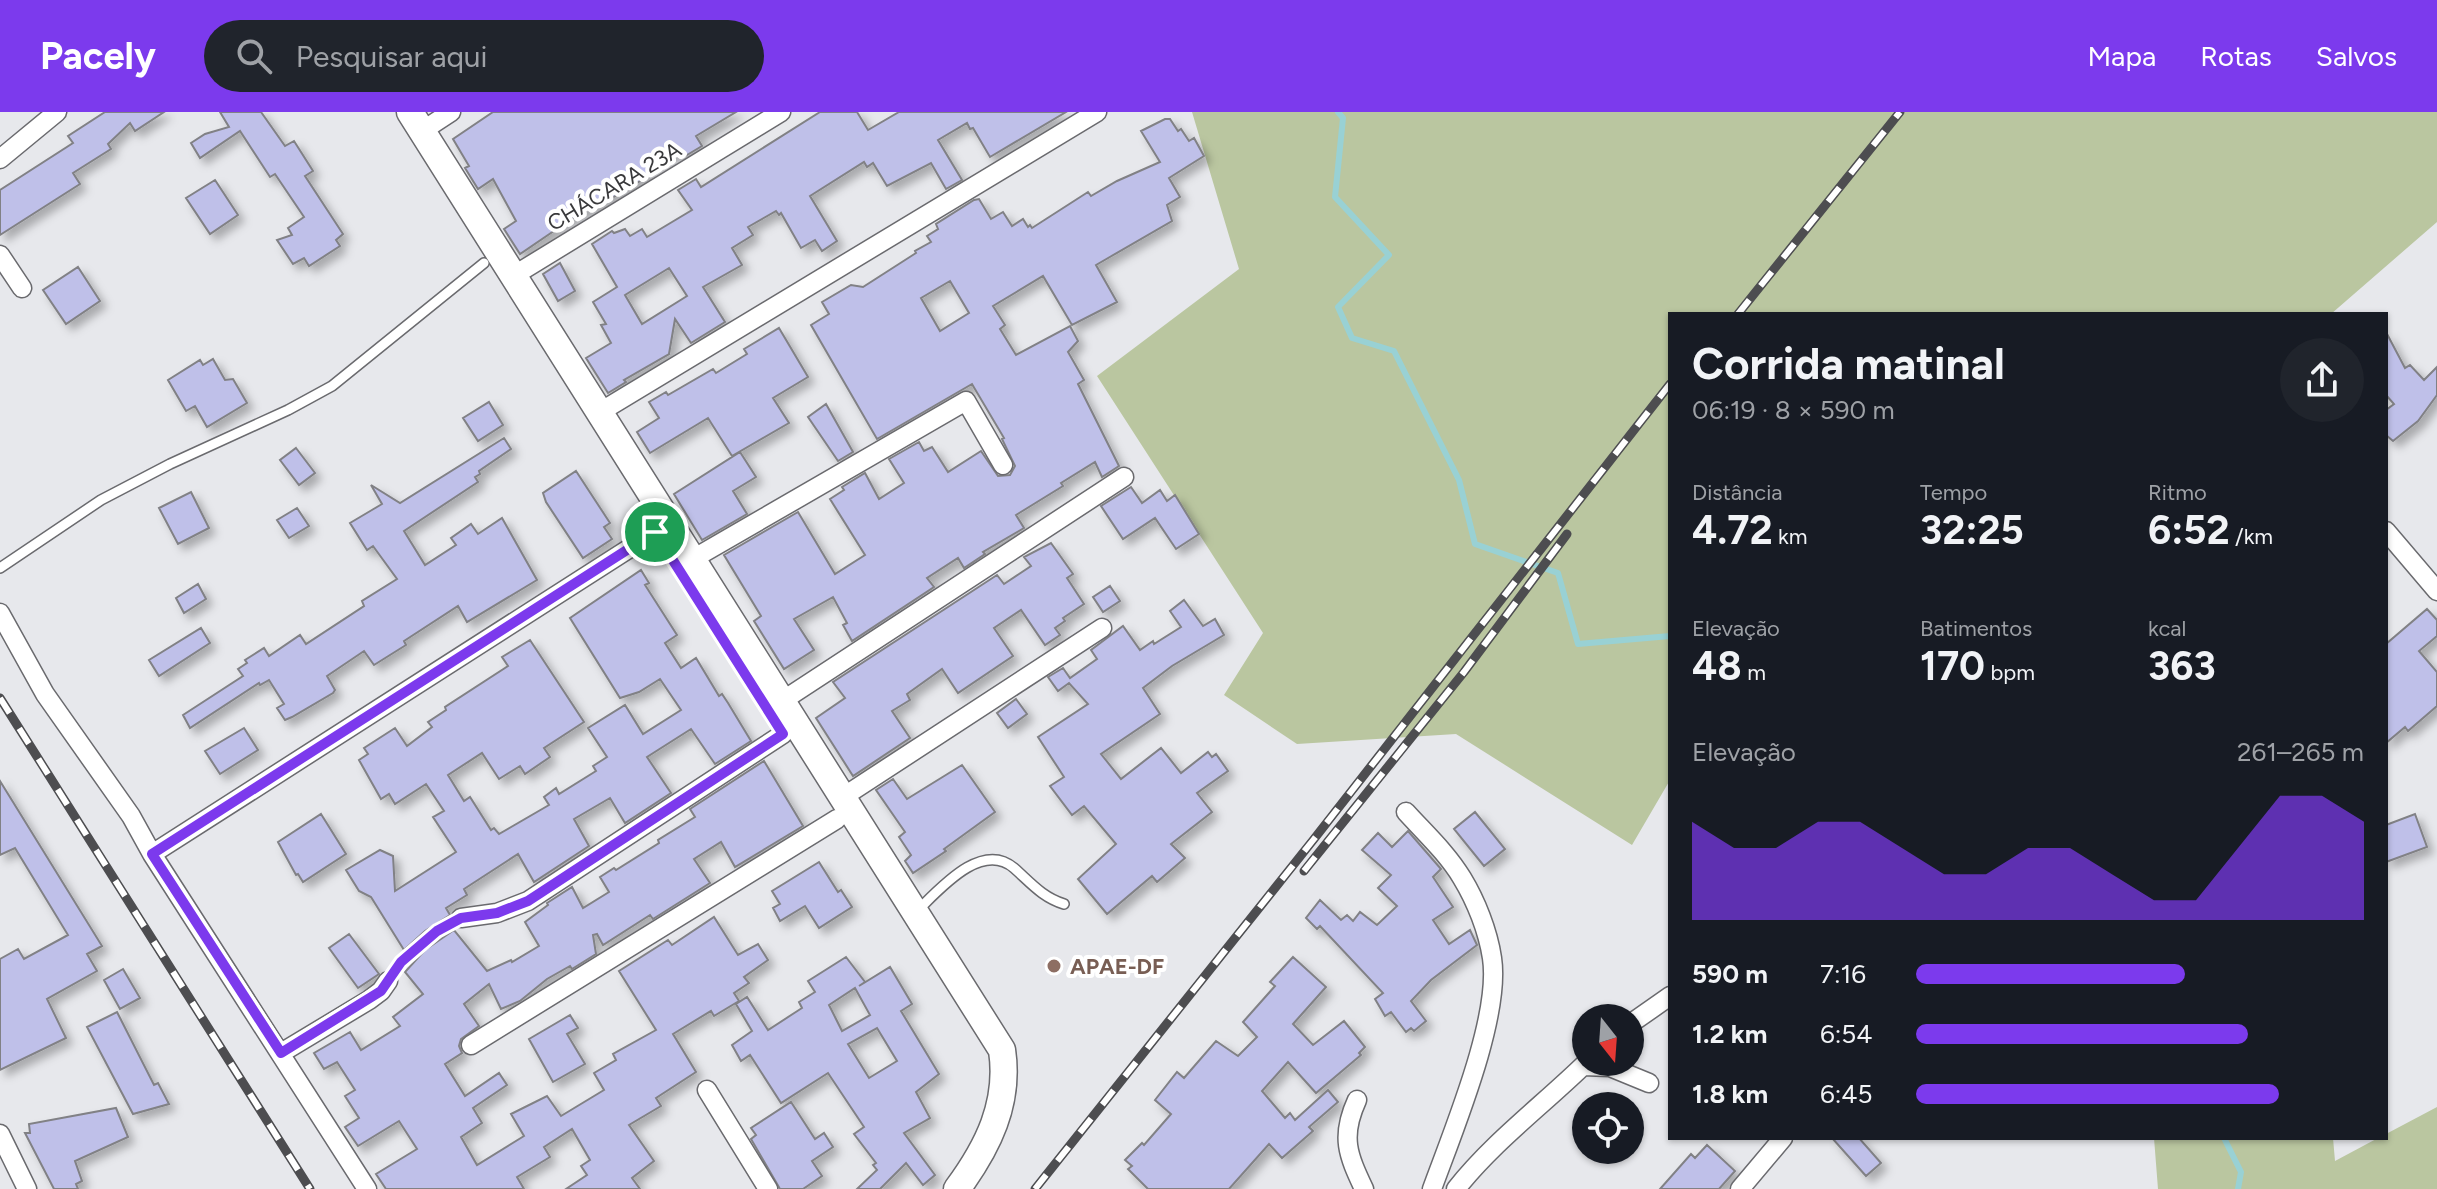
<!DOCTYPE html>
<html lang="pt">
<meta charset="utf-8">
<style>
:root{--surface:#171b24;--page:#20242c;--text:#f1f3f6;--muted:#9ea1a6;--accent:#7c3aed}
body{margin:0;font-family:Figtree,sans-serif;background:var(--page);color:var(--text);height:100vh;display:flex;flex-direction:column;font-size:30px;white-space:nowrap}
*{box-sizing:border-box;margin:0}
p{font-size:26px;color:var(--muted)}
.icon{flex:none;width:44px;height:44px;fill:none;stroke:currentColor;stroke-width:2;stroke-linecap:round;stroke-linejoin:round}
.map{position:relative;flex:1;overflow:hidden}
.sheet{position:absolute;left:1668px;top:200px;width:720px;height:828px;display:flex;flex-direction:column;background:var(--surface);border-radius:0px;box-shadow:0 2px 6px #0004}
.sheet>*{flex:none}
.needle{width:52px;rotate:163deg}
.buttons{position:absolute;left:1572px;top:892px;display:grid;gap:16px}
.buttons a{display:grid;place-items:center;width:72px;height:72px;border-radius:50%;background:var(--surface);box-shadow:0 2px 6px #0004;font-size:40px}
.pin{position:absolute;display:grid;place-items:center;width:68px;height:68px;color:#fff;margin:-34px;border:4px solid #fff;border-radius:50%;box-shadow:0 2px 8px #0007}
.round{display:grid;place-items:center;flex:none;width:84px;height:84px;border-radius:42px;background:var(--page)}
.head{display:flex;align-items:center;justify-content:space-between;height:136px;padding:0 24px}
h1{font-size:44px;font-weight:700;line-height:60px}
.metrics{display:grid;grid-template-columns:repeat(3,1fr);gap:12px;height:136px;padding:8px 24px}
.metrics div{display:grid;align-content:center}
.metrics b{font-size:40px;font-weight:700}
.metrics small{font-size:22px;font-weight:400}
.metrics p{font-size:22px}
.chart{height:224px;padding:16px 24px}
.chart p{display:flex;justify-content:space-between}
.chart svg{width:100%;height:144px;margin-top:8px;fill:var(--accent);opacity:.7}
ul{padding:0 24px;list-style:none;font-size:26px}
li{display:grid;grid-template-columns:128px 96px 1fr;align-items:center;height:60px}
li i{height:20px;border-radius:10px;background:var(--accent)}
header{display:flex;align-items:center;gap:48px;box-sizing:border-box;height:112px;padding:0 40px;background:var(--accent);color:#fff}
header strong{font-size:38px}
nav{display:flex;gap:44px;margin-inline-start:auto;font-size:28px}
.search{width:560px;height:72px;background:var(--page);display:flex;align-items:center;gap:20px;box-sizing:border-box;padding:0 28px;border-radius:44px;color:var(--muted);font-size:30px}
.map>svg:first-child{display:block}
</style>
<header>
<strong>Pacely</strong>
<div class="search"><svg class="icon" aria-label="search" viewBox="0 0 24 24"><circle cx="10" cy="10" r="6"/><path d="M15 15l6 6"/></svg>Pesquisar aqui</div>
<nav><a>Mapa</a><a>Rotas</a><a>Salvos</a></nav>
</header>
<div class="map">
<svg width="2437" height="1077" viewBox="0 0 2437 1077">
<defs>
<filter id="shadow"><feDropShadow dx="6" dy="6" stdDeviation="4" flood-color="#0004"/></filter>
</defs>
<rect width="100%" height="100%" fill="#e7e8ec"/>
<!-- green -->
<path fill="#bac6a0" d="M1192,0H2437V110L2331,202H1670V668L1632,733L1456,622L1297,632L1224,583L1263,521L1097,264L1239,157Z
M2437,995V1077H2158L2154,1026H2333L2335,1049L2378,1026H2386V1022Z"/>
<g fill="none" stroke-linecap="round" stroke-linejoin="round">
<!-- stream -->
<path stroke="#99d1d4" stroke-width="6" d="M1338,0L1343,6L1335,85L1389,143L1338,195L1352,226L1394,239L1459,368L1475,432L1558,461L1578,532L1670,524
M2224,1026L2241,1060L2238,1077"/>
</g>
<!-- building -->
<path fill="#bfc0e9" stroke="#818185" stroke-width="2" fill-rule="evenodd" filter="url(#shadow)" d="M105,0H164L135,19L130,11L108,32L111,37L73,61L80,72L0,123V78L73,31L68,24Z
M220,0H261L285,34L294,29L313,59L305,64L343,122L336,128L340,134L309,154L304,146L293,152L277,128L292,123L288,116L304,105L275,62L270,65L240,19L200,46L191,31L205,22L229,15Z
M493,0H736L696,24L702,34L682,46L678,40L647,59L650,63L592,98L591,96L567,110L520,142L504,117L516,109L493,67L478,77L465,56L469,54L453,27Z
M820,0H857L868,18L899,0H1066L990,45L973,16L970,17L967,11L938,28L962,68L946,77L931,51L887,74L873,51L867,55L864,50L810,84L837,129L822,139L815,128L801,136L781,101L779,103L776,99L748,115L753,123L732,136L742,153L703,175L725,210L691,231L675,207L669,242L624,268L626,270L608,281L586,246L611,231L601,213L606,212L593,190L617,175L592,132L612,119L614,121L625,117L630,124L642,117L647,125L692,98L678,78L696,67L701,75ZM669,156L687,184L642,212L625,183Z
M1165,7H1170L1178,19L1181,17L1189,29L1194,26L1204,44L1169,66L1180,85L1167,93L1172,109L1096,153L1117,190L1072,213L1043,164L993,194L1005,213L1000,217L1016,243L1070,214L1078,229L1068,240L1084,268L1078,272L1119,354L1102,365L1095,350L1061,371L1063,374L1016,403L1024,416L983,440L985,442L964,456L958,446L927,466L934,475L852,529L843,513L847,511L833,485L794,507L814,538L784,557L754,509L761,504L724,443L798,400L835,462L865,443L830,387L844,378L842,375L865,361L879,387L904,371L889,347L919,330L924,339L932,335L948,360L981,339L998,364L1010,363L1015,354L1002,327L1004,326L972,272L877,327L811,213L829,202L822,190L851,173L863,175L916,141L915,139L931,130L927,124L938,117L936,112L974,88L979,87L991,107L1003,100L1012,114L1023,107L1028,115L1030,113L1032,116L1088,80L1091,84L1117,69L1160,50L1141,19ZM950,169L969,201L940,219L921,186Z
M215,68L238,103L210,122L186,86Z
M560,151L575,179L558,189L543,162Z
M78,155L100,189L66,212L43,178Z
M779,216L808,265L773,286L789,311L732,344L708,306L650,341L637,320L659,306L649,290L666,280L668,283L713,257L716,261L747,242L744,237Z
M2386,220L2405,256L2410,253L2424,268L2437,255V283L2418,309L2393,329L2386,323V298L2394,292L2386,283Z
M213,247L225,268L233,267L247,291L207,315L195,294L186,299L168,268L200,248L203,253Z
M489,290L503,313L478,329L463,306Z
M826,292L853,340L838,349L808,305Z
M504,326L511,337L479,359L480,362L475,365L478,370L404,419L425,453L456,433L451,426L471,412L478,422L502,406L537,468L467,510L458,494L404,529L406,533L374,553L364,539L327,564L335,578L333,581L292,605L285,608L277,596L284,592L269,568L260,573L259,571L190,616L183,603L243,564L238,557L247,551L245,548L264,536L269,544L300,523L306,532L364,494L362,489L397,467L373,434L367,438L350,411L382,392L371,373L400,391Z
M296,336L315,361L299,373L280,348Z
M740,340L756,365L733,379L747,402L702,428L674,382Z
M576,359L610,411L604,415L612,427L583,446L546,390L543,381Z
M1131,375L1142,391L1160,378L1167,389L1175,383L1199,422L1176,437L1155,406L1123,427L1101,394Z
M191,380L209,416L178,432L159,396Z
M297,396L309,414L289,426L277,408Z
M1051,431L1073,462L1067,466L1084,492L1063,506L1065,509L1055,516L1060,523L1045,533L1021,498L994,516L1013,544L958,581L942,557L907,582L910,588L892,599L910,626L853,664L816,606L845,586L833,570L997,463L1004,472L1031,454L1024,445Z
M641,458L649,471L645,473L677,523L665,531L681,556L696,546L719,584L722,582L728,591L751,629L715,652L691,617L647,645L671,681L625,711L610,686L574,707L589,734L534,770L518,742L464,777L467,783L446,796L450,803L425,819L404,838L371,785L359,779L346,758L380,738L393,744L395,779L456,740L433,705L444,699L426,672L395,692L389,682L381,687L359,648L368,642L364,636L395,616L407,634L432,615L428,610L446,598L445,595L508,554L502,545L530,528L584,610L544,636L550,645L525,662L520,654L499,667L482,641L448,663L464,689L470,685L491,718L494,716L499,722L549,693L544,685L556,676L559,682L596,659L593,654L607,645L588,616L625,593L643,622L681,598L660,567L639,580L620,586L570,506Z
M198,472L206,487L184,501L176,486Z
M1110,474L1120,489L1103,500L1093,485Z
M1184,488L1203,514L1215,507L1224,523L1172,554L1143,576L1160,602L1101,642L1121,667L1161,636L1181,661L1208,640L1212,645L1216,642L1228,659L1197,681L1212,700L1171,732L1185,746L1157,770L1152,764L1107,802L1078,767L1116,732L1084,694L1072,703L1050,674L1064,665L1038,625L1088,592L1069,571L1058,579L1048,565L1063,556L1070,566L1097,547L1091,538L1123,514L1140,538L1153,529L1154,532L1181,515L1170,499Z
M2427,497L2437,508V524L2419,539L2437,560V594L2408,619L2405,615L2386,631V532Z
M201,516L210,531L159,564L149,548Z
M1016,587L1027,602L1008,616L997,601Z
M244,616L258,638L220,662L205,639Z
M764,649L803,714L735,755L721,730L694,747L710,771L653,807L650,803L603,833L597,822L593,823L596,842L572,857L570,854L547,867L520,889L501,897L489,872L464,892L479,914L461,927L459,934L462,941L445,952L465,984L499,961L507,973L473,996L482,1011L461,1025L477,1053L524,1024L511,1002L547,984L561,1004L604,978L594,961L616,948L613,942L656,918L619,859L668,828L672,833L714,805L738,843L758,832L768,848L744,865L749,871L734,881L739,889L714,904L711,899L673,922L696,960L656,986L661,994L629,1013L654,1049L632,1066L640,1077H566L587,1063L581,1054L590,1048L572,1017L544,1035L550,1045L517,1065L524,1077H386L376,1062L417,1037L399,1009L358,1034L345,1015L359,1006L345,984L355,978L337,950L324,957L314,941L350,920L361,938L400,914L393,905L423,882L405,860L425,838L454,818L487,859L511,848L512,850L539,834L525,810L548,793L547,791L572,775L583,796L609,780L600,765L614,756L616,758L659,731L658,728L695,705L690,697Z
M962,653L995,700L944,737L946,739L913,761L905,749L911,743L899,725L905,720L876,678L893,667L907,687Z
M0,669L102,834L87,842L97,859L47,887L66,926L0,958V847L18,837L24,847L68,823L15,736L0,743Z
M1475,700L1505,737L1484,754L1454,717Z
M321,702L346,742L303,770L298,762L296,763L278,730Z
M2415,702L2427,735L2386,750V713Z
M1408,719L1441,757L1433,765L1453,795L1433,808L1449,832L1470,818L1477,833L1431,868L1411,889L1426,909L1414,919L1411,916L1406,920L1391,900L1385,904L1375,887L1383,881L1320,814L1317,817L1306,806L1320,788L1341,808L1347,803L1353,809L1360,800L1377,813L1397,794L1378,776L1391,763L1362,738L1378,721L1392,735Z
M819,750L838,780L841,778L852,795L819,816L805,794L780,809L773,796L780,792L772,779Z
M349,822L379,862L358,876L329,836Z
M846,845L865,870L859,874L890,855L912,892L901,899L939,962L916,980L930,1006L904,1021L935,1063L923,1073L906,1051L880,1077H857L877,1058L873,1053L876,1051L854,1022L864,1015L828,961L781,991L750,943L741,949L732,933L752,919L736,892L747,885L768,918L802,896L799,890L815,880L808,869ZM855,876L870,903L842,919L829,893ZM877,916L897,949L869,966L848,932Z
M1293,845L1326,875L1293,912L1313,933L1344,909L1365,935L1359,941L1361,943L1316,981L1288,950L1262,979L1285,1006L1290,1001L1295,1008L1328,978L1338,990L1309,1015L1313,1019L1282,1046L1269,1032L1229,1077H1148L1128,1057L1132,1054L1125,1048L1142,1031L1144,1033L1171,1002L1155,988L1177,960L1184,966L1216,929L1238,944L1257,925L1243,910L1275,874L1270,870Z
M123,857L140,886L120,897L104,868Z
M117,900L154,973L158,971L169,992L133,1002L87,915Z
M570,903L578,916L567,922L585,952L553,970L529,927Z
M791,990L815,1027L824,1021L833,1035L812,1049L822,1064L803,1077H780L751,1027L756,1023L751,1016Z
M116,996L128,1025L75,1049L82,1069L76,1072L78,1077H54L25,1021H30L29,1012Z
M1832,1026H1859L1881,1051L1866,1064Z
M1707,1033L1735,1059L1719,1077H1660L1691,1042L1695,1046Z"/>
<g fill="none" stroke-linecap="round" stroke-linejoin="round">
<defs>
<path id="lane" d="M0,456L101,388L170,352L288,298L332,274L484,151
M916,800C939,778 981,728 1014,756C1031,771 1042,785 1064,792
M388,869C407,842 430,820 461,806"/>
<path id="street" d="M422,19L451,0
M0,47L57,0
M0,143L22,176
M513,164L781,0
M600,300L1097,0
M2386,419L2437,479
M691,448L966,289L1003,353
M0,501L45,582L131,704L152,742L367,1077
M782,589L1124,365
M843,685L1102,516
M1406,700C1425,721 1447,741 1462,766C1476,789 1488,819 1492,846C1501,905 1453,1019 1432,1077
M152,742L655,420
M461,806L497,801L528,789L783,622
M1630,912L1670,884
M471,933L837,707
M281,941L369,888L381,879L388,869
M1583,954L1610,955L1649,971
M707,978L768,1077
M1357,988C1340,1025 1348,1043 1364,1077
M0,1022L27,1077
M1456,1077C1494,1029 1543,993 1587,950
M1740,1077L1783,1026"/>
<path id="secondary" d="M410,0L1002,938C1010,991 988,1035 957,1077"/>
</defs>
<!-- lane casing -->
<use href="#lane" stroke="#6a6a6e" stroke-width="12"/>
<!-- street casing -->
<use href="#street" stroke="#6a6a6e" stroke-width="21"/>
<!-- secondary casing -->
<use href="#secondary" stroke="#6a6a6e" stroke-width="29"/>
<!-- lane -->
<use href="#lane" stroke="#fff" stroke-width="9"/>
<!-- street -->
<use href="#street" stroke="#fff" stroke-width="18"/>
<!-- secondary -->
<use href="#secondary" stroke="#fff" stroke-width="26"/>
<defs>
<path id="rail" d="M1738,202L1900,0
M0,586L310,1077
M1304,759L1464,560L1567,422
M1035,1077L1314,727L1670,272"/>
</defs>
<!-- rail casing -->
<use href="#rail" stroke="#4d4d50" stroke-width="9"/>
<!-- rail -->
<use href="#rail" stroke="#fff" stroke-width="6" stroke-dasharray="18" stroke-linecap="butt"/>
</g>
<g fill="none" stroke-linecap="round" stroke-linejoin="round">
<defs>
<path id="route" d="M655,420L783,622L528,789L497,801L461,806L437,819L401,850L381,879L281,941L152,742Z"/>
</defs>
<!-- route casing -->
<use href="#route" stroke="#fff" stroke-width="16"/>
<!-- route -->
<use href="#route" stroke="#7c3aed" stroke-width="10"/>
</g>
<!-- markers -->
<circle fill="#8d6e63" stroke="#fff" stroke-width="3" cx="1054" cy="854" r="8"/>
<g text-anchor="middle" stroke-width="8" stroke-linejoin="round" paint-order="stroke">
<!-- street labels -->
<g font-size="22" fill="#39393b" stroke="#fff">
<text transform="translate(614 74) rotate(-31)" y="8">CHÁCARA 23A</text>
</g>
<!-- education labels -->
<g font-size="22" font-weight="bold" fill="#785e54" stroke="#fff" text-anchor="start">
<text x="1070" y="862">APAE-DF</text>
</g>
</g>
</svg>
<div class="buttons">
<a><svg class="needle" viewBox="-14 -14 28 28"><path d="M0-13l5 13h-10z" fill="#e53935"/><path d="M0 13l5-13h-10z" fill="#9ea1a6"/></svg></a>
<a><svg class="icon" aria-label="locate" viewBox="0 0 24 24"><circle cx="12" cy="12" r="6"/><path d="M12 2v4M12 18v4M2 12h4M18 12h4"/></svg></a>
</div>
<div class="pin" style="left:655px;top:420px;background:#1e9e55"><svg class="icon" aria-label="arrive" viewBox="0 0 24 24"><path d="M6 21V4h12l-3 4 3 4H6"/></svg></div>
<section class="sheet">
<div class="head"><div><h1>Corrida matinal</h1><p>06:19 · 8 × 590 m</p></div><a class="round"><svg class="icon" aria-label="share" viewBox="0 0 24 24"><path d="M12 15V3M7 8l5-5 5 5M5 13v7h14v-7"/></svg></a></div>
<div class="metrics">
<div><p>Distância</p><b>4.72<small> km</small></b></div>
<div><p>Tempo</p><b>32:25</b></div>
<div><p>Ritmo</p><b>6:52<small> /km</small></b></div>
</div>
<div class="metrics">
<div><p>Elevação</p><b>48<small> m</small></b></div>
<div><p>Batimentos</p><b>170<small> bpm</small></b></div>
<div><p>kcal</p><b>363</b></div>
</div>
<div class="chart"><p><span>Elevação</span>261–265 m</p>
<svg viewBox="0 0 160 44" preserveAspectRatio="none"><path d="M0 44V14L10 22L20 22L30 14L40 14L50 22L60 30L70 30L80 22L90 22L100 30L110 38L120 38L130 22L140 6L150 6L160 14V44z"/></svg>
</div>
<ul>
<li><b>590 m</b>7:16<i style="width:60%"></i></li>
<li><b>1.2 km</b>6:54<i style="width:74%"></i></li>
<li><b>1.8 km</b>6:45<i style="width:81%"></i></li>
</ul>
</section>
</div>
